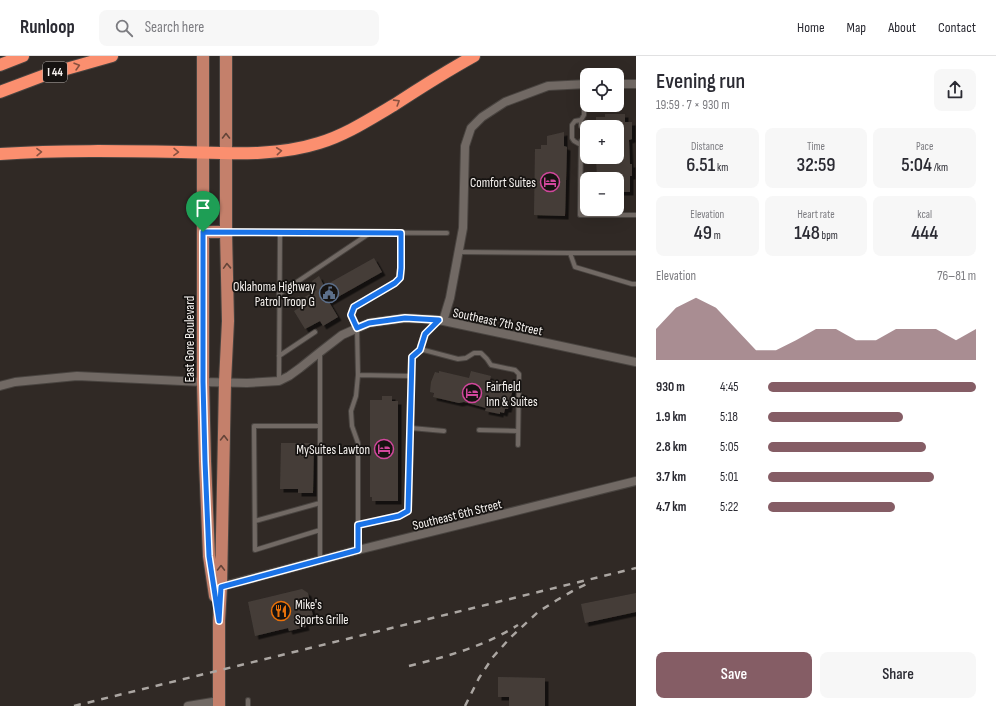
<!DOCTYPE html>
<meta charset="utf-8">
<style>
:root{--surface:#fff;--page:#f7f7f7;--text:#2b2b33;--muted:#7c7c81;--line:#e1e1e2;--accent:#855d65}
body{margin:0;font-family:"Sofia Sans Condensed",sans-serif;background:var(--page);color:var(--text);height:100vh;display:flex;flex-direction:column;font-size:15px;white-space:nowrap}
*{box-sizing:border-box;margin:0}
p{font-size:13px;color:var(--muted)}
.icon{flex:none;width:22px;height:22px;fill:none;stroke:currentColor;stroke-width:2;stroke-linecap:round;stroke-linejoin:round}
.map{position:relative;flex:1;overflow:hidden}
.drawer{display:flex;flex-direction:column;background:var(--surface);width:360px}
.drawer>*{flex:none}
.controls{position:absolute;left:580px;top:12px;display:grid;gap:8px}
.controls a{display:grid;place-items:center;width:44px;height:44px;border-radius:8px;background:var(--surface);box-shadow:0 4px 16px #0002;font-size:20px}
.pin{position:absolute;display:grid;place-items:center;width:34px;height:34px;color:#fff;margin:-41px -17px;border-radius:50% 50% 50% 0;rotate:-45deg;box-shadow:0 0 4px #0007}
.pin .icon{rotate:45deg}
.round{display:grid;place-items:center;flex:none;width:42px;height:42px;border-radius:8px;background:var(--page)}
.head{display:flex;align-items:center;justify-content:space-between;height:68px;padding:0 20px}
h1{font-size:22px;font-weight:600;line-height:30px}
.metrics{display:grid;grid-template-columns:repeat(3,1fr);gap:6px;height:68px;padding:4px 20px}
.metrics div{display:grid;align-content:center;border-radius:8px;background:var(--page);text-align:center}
.metrics b{font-size:20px;font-weight:600}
.metrics small{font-size:11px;font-weight:400}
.metrics p{font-size:11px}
.chart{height:112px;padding:8px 20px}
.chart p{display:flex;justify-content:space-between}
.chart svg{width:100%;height:72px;margin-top:4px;fill:var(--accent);opacity:.7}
.action{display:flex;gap:8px;margin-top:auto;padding:8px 20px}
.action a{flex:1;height:46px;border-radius:8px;background:var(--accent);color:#fff;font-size:16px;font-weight:600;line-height:46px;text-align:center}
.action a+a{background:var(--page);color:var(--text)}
ul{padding:0 20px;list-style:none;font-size:13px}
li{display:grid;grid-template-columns:64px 48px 1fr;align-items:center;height:30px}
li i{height:10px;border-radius:5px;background:var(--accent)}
header{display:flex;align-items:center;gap:24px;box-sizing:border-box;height:56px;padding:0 20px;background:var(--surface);border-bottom:1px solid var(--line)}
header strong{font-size:19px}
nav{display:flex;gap:22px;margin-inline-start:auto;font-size:14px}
.search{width:280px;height:36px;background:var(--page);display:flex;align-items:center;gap:10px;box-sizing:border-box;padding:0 14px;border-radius:8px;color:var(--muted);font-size:15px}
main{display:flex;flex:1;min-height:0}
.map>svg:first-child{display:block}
</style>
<header>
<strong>Runloop</strong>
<div class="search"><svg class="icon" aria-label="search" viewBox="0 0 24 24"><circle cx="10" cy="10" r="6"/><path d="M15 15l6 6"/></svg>Search here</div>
<nav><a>Home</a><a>Map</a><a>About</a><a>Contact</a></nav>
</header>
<main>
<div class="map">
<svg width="636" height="650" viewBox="0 0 636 650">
<defs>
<filter id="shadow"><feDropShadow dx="3.5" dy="3.5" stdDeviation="0" flood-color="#0009"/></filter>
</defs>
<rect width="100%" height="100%" fill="#302925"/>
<!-- building -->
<path fill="#453e39" filter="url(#shadow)" d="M605,58H625V66H632V83L629,84L630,108H632V120H630V136H617V123H597L596,101H617V71H596V61H605Z
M564,76V90L567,91L565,160L534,159L535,93H541V89H547V80Z
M374,202L382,216L329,246L338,261L323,270L320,265L305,273L294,255L299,252L294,243L299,240L301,243L317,234L312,225L319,220L324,230Z
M439,315L469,322L471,315L491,320L490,324L510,329V332L513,333L508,353H505L504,357L500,356V358L485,355L486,352L464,346L459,347L433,341L434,337L430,336L431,326L435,316L439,317Z
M382,340H392V345H398V445H372V441H370V344H382Z
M281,387H314L313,437H298V433H280Z
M302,533L308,537L314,565L305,567L306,571L289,575L288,572L255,580L248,546Z
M636,537V556L585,567L581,548Z
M498,621L545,622V650H509V641H498Z"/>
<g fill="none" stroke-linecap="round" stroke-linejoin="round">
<defs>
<path id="lane" d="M581,70V64L584,59V28
M581,85L580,159H636
M581,89L574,85L572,82V69L575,65L581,64
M227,176L447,177
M459,196L570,197L575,211L632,228H636
M570,197H636
M279,238L370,177
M420,293L458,303L466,302L474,297H481L487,303L491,309L515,314L519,318L518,389
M320,296V504
M279,300L315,276
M358,319L411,320
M279,325L280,176
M320,370H254L255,494L320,474
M411,372L444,375
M479,374L518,375
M255,465L320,447
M358,469L399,460L408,455L412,301L420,293L425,278L439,264
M358,494V387L352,370L351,355L356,340L358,319L357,272L351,259L354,251L395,227L400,222L401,212V177
M248,644V650"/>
<path id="street" d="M617,28H636
M443,265L450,242L463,172L465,90L471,72L482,61L505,46L548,30L587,28
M0,330L15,326L77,320L203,326L247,327L279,325L289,320L300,312L320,296L342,279L369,267L405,262L439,264L636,306
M216,532L358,494L636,425
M188,650L219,645"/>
<path id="primary" d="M203,0V326L205,405L209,500L215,540
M203,176H226
M219,650V565L221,531L225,326L228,265L226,176V0"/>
<path id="highway" d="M0,9L23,0
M0,36L45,19L112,0
M0,98C60,94 121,95 181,96C227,97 275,101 319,87C346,79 370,63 394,49C420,32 447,15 474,0"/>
</defs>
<!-- lane casing -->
<use href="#lane" stroke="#494440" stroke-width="6"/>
<!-- street casing -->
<use href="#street" stroke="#494440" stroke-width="10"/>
<!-- primary casing -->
<use href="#primary" stroke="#494440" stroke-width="14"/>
<!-- highway casing -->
<use href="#highway" stroke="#494440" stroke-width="14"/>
<!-- lane -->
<use href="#lane" stroke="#716964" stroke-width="4"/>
<!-- street -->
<use href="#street" stroke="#716964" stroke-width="8"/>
<!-- primary -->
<use href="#primary" stroke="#c4806b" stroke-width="12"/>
<!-- highway -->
<use href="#highway" stroke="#fb8f6f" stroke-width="12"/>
<!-- rail -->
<path stroke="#aba6a2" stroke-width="2.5" stroke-dasharray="7 7" stroke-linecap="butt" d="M409,610C448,600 483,591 518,569
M74,650L636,512
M465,650L479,622L493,601L510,582L538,556L557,544L576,533L589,527"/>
</g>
<!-- one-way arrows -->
<defs><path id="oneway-chevron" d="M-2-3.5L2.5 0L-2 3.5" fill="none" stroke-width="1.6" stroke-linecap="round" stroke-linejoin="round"/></defs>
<g stroke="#885140">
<use href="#oneway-chevron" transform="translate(77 10) rotate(-16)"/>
<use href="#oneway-chevron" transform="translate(397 46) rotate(-32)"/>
<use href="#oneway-chevron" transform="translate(279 95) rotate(-6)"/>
<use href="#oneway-chevron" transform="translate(39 96) rotate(-1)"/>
<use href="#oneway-chevron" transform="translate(176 96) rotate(1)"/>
</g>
<g stroke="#644439">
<use href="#oneway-chevron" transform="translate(226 80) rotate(-90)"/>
<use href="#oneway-chevron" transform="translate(227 210) rotate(-92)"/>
<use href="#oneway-chevron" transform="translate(224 382) rotate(-89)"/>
<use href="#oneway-chevron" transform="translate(221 512) rotate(-89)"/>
</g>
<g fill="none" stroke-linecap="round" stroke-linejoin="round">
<defs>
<path id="route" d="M203,176L401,177V212L400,222L395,227L354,251L351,259L357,272L369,267L405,262L439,264L425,278L420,294L412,301L408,455L399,460L358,469V494L221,531L219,565L209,500L205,405L203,326Z"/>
</defs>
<!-- route casing -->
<use href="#route" stroke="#fff" stroke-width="8"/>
<!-- route -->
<use href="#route" stroke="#1a73e8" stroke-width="5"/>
</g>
<!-- icons -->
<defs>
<symbol id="hotel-ring" viewBox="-11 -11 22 22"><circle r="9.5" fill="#161311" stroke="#d1479c" stroke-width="1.5"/><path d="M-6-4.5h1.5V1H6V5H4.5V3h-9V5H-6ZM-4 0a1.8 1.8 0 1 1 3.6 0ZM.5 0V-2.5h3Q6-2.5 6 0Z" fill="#d1479c"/></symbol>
<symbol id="civic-ring" viewBox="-11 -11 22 22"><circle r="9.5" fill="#161311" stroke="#5c6f8a" stroke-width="1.5"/><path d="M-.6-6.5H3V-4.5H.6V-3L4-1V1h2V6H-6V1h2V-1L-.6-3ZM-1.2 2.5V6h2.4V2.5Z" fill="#5c6f8a"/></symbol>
<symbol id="restaurant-ring" viewBox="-11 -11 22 22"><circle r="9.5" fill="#161311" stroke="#e8710a" stroke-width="1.5"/><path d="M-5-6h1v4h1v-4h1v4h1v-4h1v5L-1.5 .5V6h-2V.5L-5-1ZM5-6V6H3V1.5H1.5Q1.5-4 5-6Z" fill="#e8710a"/></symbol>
</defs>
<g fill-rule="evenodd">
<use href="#hotel-ring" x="539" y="115" width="22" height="22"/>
<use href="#civic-ring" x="318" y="226" width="22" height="22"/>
<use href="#hotel-ring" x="461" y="326" width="22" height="22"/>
<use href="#hotel-ring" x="373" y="382" width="22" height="22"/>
<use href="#restaurant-ring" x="270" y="544" width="22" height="22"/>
</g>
<g text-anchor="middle" stroke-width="3.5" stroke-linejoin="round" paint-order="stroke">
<!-- shield labels -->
<rect fill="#161311" stroke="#b4b0ad" stroke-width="1" x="43" y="6" width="24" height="20" rx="3"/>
<g font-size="12" font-weight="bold" fill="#f7f3f0">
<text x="55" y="20">I 44</text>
</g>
<!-- poi labels -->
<g font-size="13" fill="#f7f3f0" stroke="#161311" text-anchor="end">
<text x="536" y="131">Comfort Suites</text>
<text x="315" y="235">Oklahoma Highway<tspan x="315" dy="15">Patrol Troop G</tspan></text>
<text x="486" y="335" text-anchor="start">Fairfield<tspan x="486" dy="15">Inn &amp; Suites</tspan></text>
<text x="370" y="398">MySuites Lawton</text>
<text x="295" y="553" text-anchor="start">Mike's<tspan x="295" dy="15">Sports Grille</tspan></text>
</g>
<!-- street labels -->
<g font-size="13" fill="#f7f3f0" stroke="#161311">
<text transform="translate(498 265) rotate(12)" y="5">Southeast 7th Street</text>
<text transform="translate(189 283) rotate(-90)" y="5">East Gore Boulevard</text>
<text transform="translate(457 458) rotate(-14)" y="5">Southeast 6th Street</text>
</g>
</g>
</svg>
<div class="controls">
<a><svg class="icon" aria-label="locate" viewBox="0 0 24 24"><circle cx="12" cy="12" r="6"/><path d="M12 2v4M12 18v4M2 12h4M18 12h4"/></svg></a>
<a>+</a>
<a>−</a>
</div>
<div class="pin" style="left:203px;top:176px;background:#1e9e55"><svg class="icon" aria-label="arrive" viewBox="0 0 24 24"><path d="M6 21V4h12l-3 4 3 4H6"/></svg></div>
</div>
<section class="drawer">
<div class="head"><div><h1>Evening run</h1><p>19:59 · 7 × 930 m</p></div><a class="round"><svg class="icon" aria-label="share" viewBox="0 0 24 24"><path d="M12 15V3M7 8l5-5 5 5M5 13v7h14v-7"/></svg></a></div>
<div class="metrics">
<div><p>Distance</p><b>6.51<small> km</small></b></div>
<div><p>Time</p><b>32:59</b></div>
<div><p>Pace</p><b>5:04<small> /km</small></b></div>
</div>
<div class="metrics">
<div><p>Elevation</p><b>49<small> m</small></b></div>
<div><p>Heart rate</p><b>148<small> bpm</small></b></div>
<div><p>kcal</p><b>444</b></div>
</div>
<div class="chart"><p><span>Elevation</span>76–81 m</p>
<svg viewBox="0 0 160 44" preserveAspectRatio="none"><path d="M0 44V25L10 12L20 6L30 12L40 25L50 38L60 38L70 32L80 25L90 25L100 32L110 32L120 25L130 25L140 25L150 32L160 25V44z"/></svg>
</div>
<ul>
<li><b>930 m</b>4:45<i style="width:100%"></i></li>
<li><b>1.9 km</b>5:18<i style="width:65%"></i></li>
<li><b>2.8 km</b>5:05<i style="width:76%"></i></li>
<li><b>3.7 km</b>5:01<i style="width:80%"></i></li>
<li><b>4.7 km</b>5:22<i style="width:61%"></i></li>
</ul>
<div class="action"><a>Save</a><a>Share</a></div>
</section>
</main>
